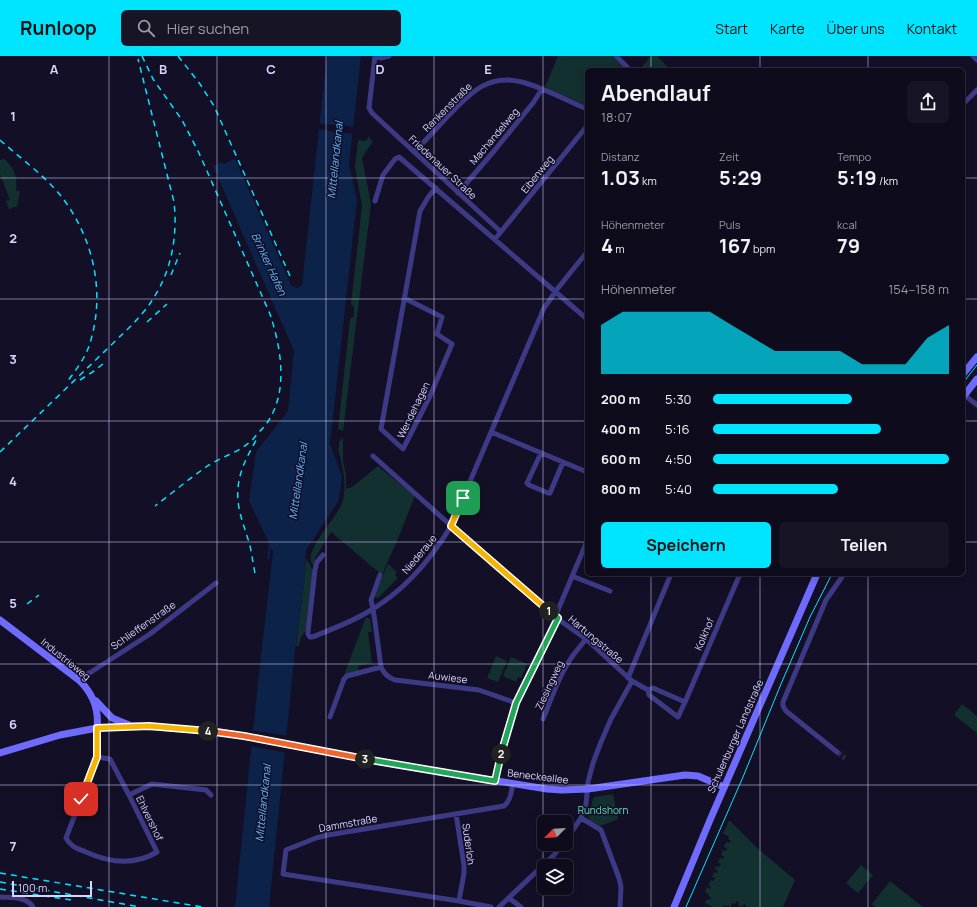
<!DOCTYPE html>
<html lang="de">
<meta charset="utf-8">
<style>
:root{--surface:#0e0b1c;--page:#171425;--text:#f1f3f6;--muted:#9b9ba3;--line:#2e2b3b;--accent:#00e5ff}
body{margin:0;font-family:Manrope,sans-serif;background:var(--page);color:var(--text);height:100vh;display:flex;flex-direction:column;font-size:15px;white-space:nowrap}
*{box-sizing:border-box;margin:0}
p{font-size:13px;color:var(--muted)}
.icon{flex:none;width:22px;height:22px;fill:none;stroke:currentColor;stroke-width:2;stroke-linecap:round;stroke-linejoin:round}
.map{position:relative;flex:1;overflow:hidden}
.drawer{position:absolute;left:585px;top:12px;width:380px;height:508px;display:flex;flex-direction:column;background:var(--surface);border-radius:6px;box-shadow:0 2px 10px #0003,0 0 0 1px var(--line)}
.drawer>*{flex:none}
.needle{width:26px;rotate:246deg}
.fabs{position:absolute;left:537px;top:759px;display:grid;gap:8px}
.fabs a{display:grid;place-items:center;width:36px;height:36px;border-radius:6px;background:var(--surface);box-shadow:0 2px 10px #0003,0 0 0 1px var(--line);font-size:20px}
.scale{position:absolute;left:12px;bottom:10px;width:80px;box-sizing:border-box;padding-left:4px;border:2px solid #d9d4ff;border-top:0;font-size:11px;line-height:14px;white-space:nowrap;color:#d9d4ff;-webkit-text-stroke:3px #130f26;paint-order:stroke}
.pin{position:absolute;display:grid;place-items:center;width:34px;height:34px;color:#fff;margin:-17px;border-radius:8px;box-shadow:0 2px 6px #0006}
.km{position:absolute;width:20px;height:20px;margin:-10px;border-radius:50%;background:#222;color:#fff;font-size:11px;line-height:20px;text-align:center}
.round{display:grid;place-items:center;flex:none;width:42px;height:42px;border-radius:6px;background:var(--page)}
.summary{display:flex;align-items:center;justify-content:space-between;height:68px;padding:0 16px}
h1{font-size:22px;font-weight:700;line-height:30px}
.figures{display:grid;grid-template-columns:repeat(3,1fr);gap:6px;height:68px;padding:4px 16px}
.figures div{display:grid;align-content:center}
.figures b{font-size:20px;font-weight:700}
.figures small{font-size:11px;font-weight:400}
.figures p{font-size:11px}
.chart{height:112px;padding:8px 16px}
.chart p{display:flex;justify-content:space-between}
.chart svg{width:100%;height:72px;margin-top:4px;fill:var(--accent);opacity:.7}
.primary-button{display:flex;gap:8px;margin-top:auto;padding:8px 16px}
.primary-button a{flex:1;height:46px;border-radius:6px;background:var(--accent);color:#111;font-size:16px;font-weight:700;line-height:46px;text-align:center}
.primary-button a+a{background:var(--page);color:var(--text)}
ul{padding:0 16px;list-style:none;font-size:13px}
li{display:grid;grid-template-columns:64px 48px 1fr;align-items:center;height:30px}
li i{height:10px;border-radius:5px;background:var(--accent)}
header{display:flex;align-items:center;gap:24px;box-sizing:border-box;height:56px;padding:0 20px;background:var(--accent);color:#111}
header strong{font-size:19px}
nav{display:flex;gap:22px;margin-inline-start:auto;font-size:14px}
.search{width:280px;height:36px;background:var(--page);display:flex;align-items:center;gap:10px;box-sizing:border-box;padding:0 14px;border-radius:6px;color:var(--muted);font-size:15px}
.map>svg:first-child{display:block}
</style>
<header>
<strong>Runloop</strong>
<div class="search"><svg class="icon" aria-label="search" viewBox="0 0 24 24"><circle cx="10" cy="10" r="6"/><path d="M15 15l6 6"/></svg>Hier suchen</div>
<nav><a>Start</a><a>Karte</a><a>Über uns</a><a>Kontakt</a></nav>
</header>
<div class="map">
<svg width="977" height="851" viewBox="0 0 977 851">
<rect width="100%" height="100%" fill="#130f26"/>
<!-- green -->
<path fill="#12302f" d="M558,0H612L627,14H587V50L545,31Z
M651,0H657L671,14H639Z
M368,81H370V83L373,85L362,102L371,148L343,375L338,373L350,263L354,260V251L351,248L362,150L355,111L358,84L365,85L367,84Z
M4,103C14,111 18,122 16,135H20L17,151H13L12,152L9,154L6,145L10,144L0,118V104Z
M343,381V405L346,419V433L352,431L378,410L415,440L399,480L382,519L331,476L315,502L314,511C314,510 311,506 311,506C307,489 339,461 343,444C347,426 342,409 338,392L339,390V386Z
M306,502L312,513L314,515L306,575C301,579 300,584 299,590H296L304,528Z
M388,508L397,516L395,519L398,522L378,542L374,540Z
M366,561L370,563L372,576H368L372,607L358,610L359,615L344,619Z
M496,600L507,605L498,626L487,622Z
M511,601L527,608L521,622L518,621L516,626L503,620Z
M962,648L977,660V677L954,659Z
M613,738L618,763L600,770L589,764L588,758L594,741Z
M729,764L756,791L795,824L783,851H746V849L744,848L742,851L738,849L739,846L737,845L735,848L732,847L731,851L724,849L723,851H713L705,847L707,843L710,844L711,841L708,840L709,838L705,836L707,831L710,833L711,830L708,829L711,824L713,825L715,822L712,821L714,816L716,817L718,815L715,813L716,810L719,811L721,808L718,807L720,802L723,803L724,801L721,799L723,794L726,795L727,792L724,791L726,786L729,787L731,785L728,783L729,780L723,778Z
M861,809L873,819L858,837L846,827Z
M890,825L923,851H875L872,848Z"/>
<!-- water -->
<path fill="#0c2248" d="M327,0H361L349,109L357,144L330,388L342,420L339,444L306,494L304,528L295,595L269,851H235L258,626L273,496L271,492L269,503H267L269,487L249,445L256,396L288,355L294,295L213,110L222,106L223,108L235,103L291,229L296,232L299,231L302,229L303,220Z"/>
<!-- pier -->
<path fill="#130f26" d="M317,67L355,71L354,78L317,73Z
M251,674L289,680L287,697L250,690Z"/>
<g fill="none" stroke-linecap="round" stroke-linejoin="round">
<!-- street-tunnel -->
<path stroke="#312d47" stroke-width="5" stroke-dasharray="5 2.5" stroke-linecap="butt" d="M837,696L845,702"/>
<!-- street -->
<path stroke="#3d3a85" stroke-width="5" d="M375,0L369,52L372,57L501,176
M616,0L630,14
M973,0L977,4
M375,1L381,2L389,0
M963,48L977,34
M414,96C426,84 437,72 448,60C470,38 487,17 522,26C544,32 566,44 587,53
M458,137L494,95L533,47L542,33
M375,145L383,119L395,103L399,101L587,263
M495,183L587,70
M404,242L442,261L437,278L452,288L430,340L403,393L381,373L420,155L429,140L436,132
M963,338L977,349
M491,376L587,416
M541,397L527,427L529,429L548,437H550L563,406
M373,400L484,499L555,561L586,583L632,625L648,634L649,639L678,661L685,646L653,632L648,634
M323,499L317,506L315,514L308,576V578L310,581H312C330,574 349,567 366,557C402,537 430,505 451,470L544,252L558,232L587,196
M380,519L371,544L374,559L381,611C384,618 389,622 395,624L479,634L516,647
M572,520L610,535
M555,561L587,485
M628,622L671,518
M80,625L84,620L91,616L150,578L216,527
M685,646L740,518
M330,661L344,623L347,620L381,611
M543,663C552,641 560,617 574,598C578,593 582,588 586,583
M97,672V701L66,782C71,791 76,792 86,796C110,807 134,810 157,796L129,739
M837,696L786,655L783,650V646L826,544L844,518
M97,701L110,703L129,739L152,728L206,734L211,739
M495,725L498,707L516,647L558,562
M456,758L464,809V817L459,845
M581,762L601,774L619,822L621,831L620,851
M566,784L581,762L586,748L588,726L593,707L601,686L611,663L632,625
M0,841C11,842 26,840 33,851
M509,842L521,851
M491,851L459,845L283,818L286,794L316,782L328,779L504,750C511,744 511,736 513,728
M499,851L554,799L563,788"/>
<!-- secondary -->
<path stroke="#6f6bff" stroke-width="7" d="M963,318L977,301
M963,341L977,323
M0,564L80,625C93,638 99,654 97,672
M96,645L112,662L129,669
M0,697L60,679L97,672L135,670L158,671L220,676L244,680L397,709L547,733L562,734L588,733L685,719L698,720L724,731
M674,851L710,764L817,518"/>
<!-- tram -->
<path stroke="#00e5ff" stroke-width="1" d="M963,327L977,309
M686,851L743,721L781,628L810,561L832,518"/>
<!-- rail -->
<path stroke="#00e5ff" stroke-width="1.5" stroke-dasharray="6 5" stroke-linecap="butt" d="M142,0L153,23L182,64L199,97L270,258C281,292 289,335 267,367C265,370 262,373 259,376C256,379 254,383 251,385C238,397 220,401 206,411C189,423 172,437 155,450
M178,0L200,28L214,50L290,220
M0,84C20,102 44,119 61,140C93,181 106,236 90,287C86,301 76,314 67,326
M171,219L180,197
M147,266L167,248
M80,324L94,315L103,308
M0,396L133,268C139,261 146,254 151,246C171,217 178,181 174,146L138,3
M255,517C253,508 252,499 250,490C245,471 236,453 238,433C239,414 249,397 258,381
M27,548L39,539
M0,817L202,851
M0,826L140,851
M0,833L71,844"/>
</g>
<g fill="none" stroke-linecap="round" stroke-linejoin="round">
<defs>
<path id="split-1" d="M463,442L451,470L549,555"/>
<path id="split-2" d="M501,698L516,647L558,562L549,555"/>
<path id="split-3" d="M365,703L495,725L501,698"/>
<path id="split-4" d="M208,675L244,680L365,703"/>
<path id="split-5" d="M81,743L97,701V672L149,670L208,675"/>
</defs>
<!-- split-1 casing -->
<use href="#split-1" stroke="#fff" stroke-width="8"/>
<!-- split-2 casing -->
<use href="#split-2" stroke="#fff" stroke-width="8"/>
<!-- split-3 casing -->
<use href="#split-3" stroke="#fff" stroke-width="8"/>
<!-- split-4 casing -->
<use href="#split-4" stroke="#fff" stroke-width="8"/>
<!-- split-5 casing -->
<use href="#split-5" stroke="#fff" stroke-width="8"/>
<!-- split-1 -->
<use href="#split-1" stroke="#f5b400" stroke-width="5"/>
<!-- split-2 -->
<use href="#split-2" stroke="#22a559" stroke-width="5"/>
<!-- split-3 -->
<use href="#split-3" stroke="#22a559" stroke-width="5"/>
<!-- split-4 -->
<use href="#split-4" stroke="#f0652b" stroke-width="5"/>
<!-- split-5 -->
<use href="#split-5" stroke="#f5b400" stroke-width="5"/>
</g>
<!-- grid -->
<path fill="none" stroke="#d9d4ff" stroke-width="1" stroke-opacity="0.55" d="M109,0V851M217,0V851M326,0V851M434,0V851M543,0V851M651,0V14M760,0V14M868,0V14M0,122H587M963,122H977M0,243H587M963,243H977M0,365H587M963,365H977M0,486H587M963,486H977M651,518V851M760,518V851M868,518V851M0,608H977M0,729H977"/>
<g text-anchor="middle" stroke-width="3" stroke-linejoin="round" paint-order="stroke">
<!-- street labels -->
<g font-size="10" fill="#d9d4ff" stroke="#130f26">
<text transform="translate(447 51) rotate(-45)" y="4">Rankenstraße</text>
<text transform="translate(494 80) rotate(-50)" y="4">Machandelweg</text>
<text transform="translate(443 111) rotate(43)" y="4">Friedenauer Straße</text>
<text transform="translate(537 118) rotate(-51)" y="4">Eibenweg</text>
<text transform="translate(413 354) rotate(-64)" y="4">Wendehagen</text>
<text transform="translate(419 498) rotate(-50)" y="4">Niederaue</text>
<text transform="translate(143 569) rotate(-35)" y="4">Schlieffenstraße</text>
<text transform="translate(704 578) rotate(-67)" y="4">Kolkhof</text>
<text transform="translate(596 583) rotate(40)" y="4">Hartungstraße</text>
<text transform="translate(66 603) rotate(39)" y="4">Industrieweg</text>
<text transform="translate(448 621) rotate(7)" y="4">Auwiese</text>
<text transform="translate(549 629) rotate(-65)" y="4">Ziesingweg</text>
<text transform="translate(735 680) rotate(-66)" y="4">Schulenburger Landstraße</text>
<text transform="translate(538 720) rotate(7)" y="4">Beneckeallee</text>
<text transform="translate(150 762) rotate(64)" y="4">Ehlvershof</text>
<text transform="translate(348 767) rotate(-10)" y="4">Dammstraße</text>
<text transform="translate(469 788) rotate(82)" y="4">Suderloh</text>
</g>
<!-- park labels -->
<g font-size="10" fill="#5fe0c0" stroke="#130f26">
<text x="603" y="758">Rundshorn</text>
</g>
<!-- water labels -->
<g font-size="11" font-style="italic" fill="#62b6ff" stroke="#130f26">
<text transform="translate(335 104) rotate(-84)" y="4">Mittellandkanal</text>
<text transform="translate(269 208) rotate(65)" y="4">Brinker Hafen</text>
<text transform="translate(298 425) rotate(-82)" y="4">Mittellandkanal</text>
<text transform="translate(263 747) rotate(-84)" y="4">Mittellandkanal</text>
</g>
</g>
<g font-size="13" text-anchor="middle" font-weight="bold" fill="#d9d4ff" stroke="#130f26" stroke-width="3" stroke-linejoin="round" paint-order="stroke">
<text x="54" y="18">A</text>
<text x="163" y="18">B</text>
<text x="271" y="18">C</text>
<text x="380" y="18">D</text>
<text x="488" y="18">E</text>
<text x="13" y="65">1</text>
<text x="13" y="187">2</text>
<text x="13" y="308">3</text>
<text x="13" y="430">4</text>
<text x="13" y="552">5</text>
<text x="13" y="673">6</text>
<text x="13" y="795">7</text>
</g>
</svg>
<div class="fabs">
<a><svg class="needle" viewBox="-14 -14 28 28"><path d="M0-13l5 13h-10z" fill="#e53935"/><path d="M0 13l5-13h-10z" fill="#9b9ba3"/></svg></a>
<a><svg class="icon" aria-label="layers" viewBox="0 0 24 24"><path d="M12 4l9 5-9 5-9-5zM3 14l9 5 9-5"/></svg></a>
</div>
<div class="scale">100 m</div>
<div class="pin" style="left:463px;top:442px;background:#1e9e55"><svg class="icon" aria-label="arrive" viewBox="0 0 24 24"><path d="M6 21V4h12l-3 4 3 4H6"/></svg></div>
<div class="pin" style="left:81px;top:743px;background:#d93025"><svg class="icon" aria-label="check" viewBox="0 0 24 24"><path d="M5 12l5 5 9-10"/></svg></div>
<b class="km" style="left:549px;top:555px">1</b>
<b class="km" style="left:501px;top:698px">2</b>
<b class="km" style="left:365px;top:703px">3</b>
<b class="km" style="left:208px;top:675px">4</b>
<section class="drawer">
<div class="summary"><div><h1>Abendlauf</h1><p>18:07</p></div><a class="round"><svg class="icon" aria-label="share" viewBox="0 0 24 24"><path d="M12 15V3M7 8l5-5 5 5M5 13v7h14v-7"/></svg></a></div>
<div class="figures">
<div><p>Distanz</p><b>1.03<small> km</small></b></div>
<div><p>Zeit</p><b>5:29</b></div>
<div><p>Tempo</p><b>5:19<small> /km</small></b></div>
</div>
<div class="figures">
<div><p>Höhenmeter</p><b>4<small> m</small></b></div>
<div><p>Puls</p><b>167<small> bpm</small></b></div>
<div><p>kcal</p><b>79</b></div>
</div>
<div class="chart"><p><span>Höhenmeter</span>154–158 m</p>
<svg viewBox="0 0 160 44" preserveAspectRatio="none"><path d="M0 44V14L10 6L20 6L30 6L40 6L50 6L60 14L70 22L80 30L90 30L100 30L110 30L120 38L130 38L140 38L150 22L160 14V44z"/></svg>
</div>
<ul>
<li><b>200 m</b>5:30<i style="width:59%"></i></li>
<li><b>400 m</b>5:16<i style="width:71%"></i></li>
<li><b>600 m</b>4:50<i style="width:100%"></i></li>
<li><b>800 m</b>5:40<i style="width:53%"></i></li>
</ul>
<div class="primary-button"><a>Speichern</a><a>Teilen</a></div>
</section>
</div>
